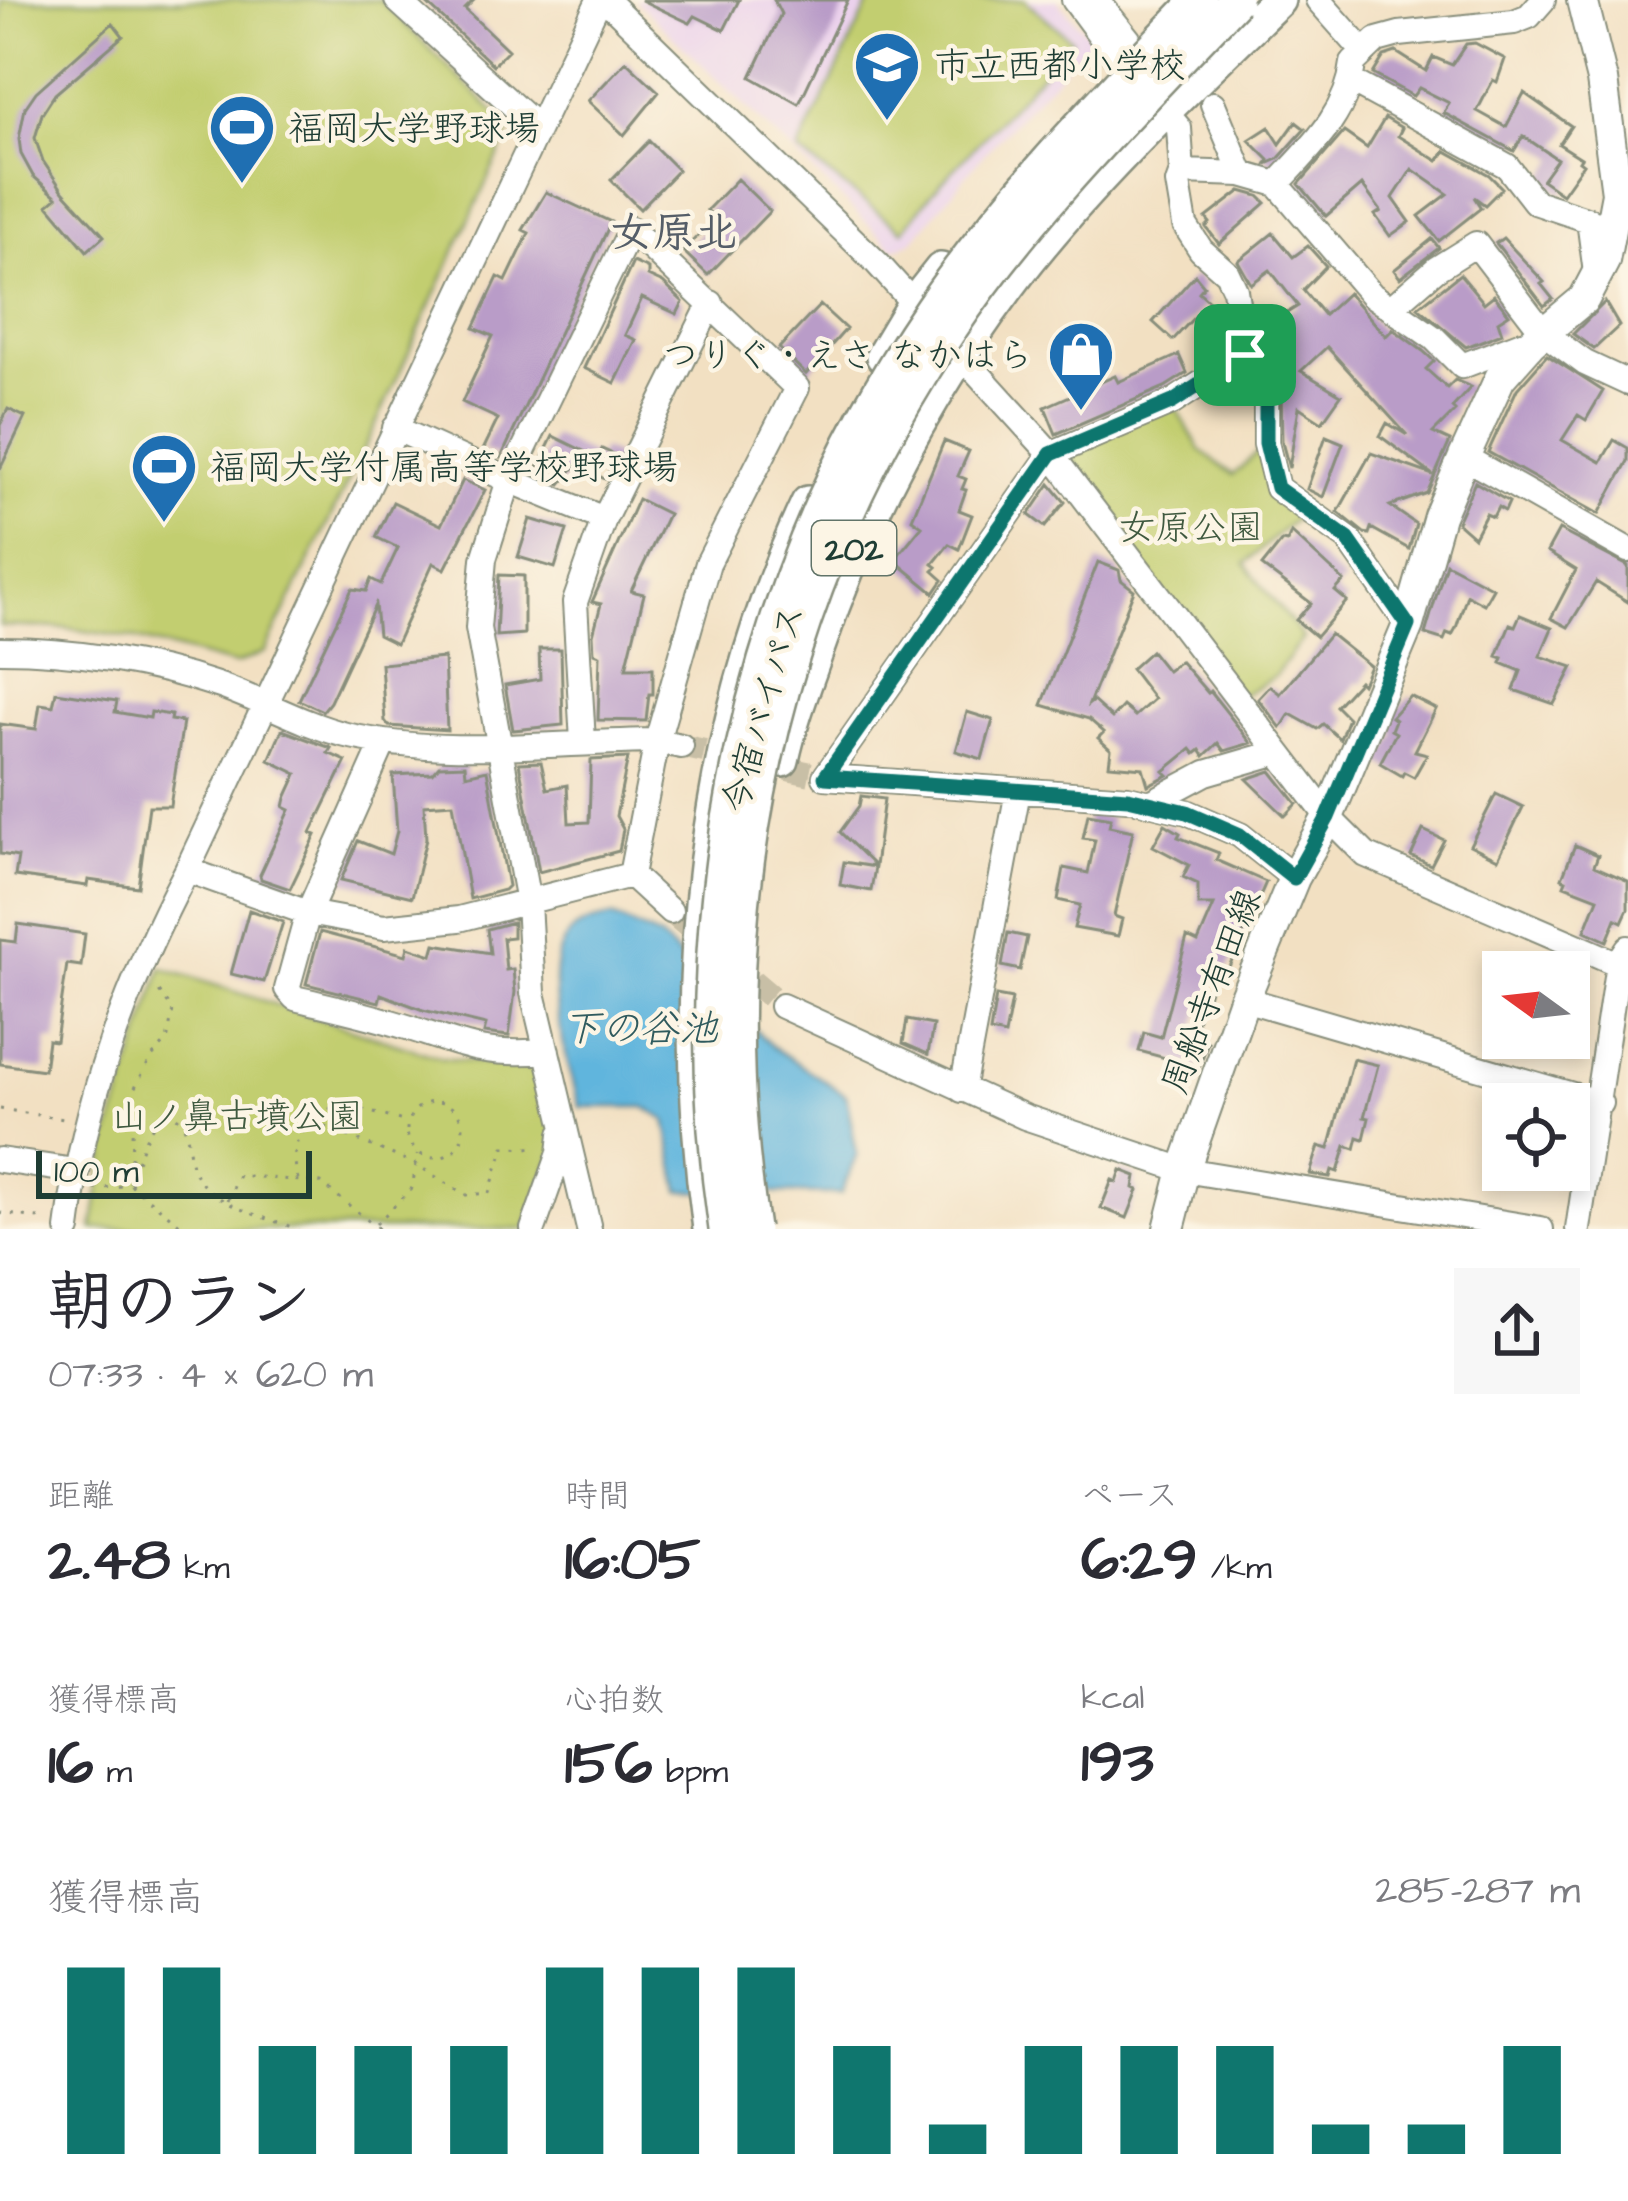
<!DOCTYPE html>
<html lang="ja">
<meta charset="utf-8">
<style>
:root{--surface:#fff;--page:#f7f7f7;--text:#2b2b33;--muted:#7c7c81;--accent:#0f766e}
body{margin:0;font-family:"Architects Daughter","Klee One",sans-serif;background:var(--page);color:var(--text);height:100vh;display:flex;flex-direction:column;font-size:45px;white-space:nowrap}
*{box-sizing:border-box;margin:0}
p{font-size:39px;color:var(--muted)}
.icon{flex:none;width:66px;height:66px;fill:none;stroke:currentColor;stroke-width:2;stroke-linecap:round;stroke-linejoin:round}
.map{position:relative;height:1229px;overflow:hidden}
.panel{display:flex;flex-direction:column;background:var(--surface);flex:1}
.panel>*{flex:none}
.needle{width:78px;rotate:285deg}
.buttons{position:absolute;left:1482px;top:951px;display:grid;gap:24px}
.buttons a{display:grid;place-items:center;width:108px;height:108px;border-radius:0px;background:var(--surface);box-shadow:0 6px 18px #0003;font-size:60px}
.scale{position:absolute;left:36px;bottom:30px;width:276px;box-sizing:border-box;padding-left:12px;border:6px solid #1f3d34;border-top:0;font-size:33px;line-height:42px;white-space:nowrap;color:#1f3d34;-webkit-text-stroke:9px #fcf5e5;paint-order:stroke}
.pin{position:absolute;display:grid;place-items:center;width:102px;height:102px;color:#fff;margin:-51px;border-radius:24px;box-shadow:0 6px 18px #0006}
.round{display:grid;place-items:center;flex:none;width:126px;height:126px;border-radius:0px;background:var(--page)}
.headline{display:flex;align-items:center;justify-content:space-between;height:204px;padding:0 48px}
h1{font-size:66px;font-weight:700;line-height:90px}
.stats{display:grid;grid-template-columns:repeat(3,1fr);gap:18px;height:204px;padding:12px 48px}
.stats div{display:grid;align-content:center}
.stats b{font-size:60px;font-weight:700}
.stats small{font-size:33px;font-weight:400}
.stats p{font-size:33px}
.chart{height:336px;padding:24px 48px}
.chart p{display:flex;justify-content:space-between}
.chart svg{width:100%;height:216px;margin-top:12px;stroke:var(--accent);stroke-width:6}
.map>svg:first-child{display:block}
</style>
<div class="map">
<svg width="1628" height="1229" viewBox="0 0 1628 1229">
<rect width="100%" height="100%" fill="#fcf5e5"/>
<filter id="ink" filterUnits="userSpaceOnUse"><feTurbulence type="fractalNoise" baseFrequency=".00833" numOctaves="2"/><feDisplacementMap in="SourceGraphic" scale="24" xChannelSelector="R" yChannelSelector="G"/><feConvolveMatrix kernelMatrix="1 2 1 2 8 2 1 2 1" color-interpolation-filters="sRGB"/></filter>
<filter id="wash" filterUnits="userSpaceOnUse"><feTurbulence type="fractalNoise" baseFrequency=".004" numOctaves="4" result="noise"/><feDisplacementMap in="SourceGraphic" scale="48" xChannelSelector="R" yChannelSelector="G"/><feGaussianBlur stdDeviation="2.7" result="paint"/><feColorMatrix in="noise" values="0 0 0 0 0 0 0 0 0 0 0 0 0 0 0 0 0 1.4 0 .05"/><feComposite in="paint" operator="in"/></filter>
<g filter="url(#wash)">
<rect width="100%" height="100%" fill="#f2e0c2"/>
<!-- built -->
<path fill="#ebd1ec" d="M635,0H1057L1092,39L983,155L913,241L894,249Z"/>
<!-- green -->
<path fill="#c2ce6f" stroke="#708652" stroke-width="3" d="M1,0H380L511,128L376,424L265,652L235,665L132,638L64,628L0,626Z
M871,0H1025L1072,40L932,193L903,231L798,151Z
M1173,402L1200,450L1233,475L1266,444L1277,488L1305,509L1245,564L1303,638L1275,676L1237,698L1051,454Z
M162,968L441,1058L544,1070L561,1133L526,1229H93L108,1139Z"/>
<!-- water -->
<path fill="#61b5dd" stroke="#407988" stroke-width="3" d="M612,917L659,937L773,1047L846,1095L857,1154L841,1194L680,1191L666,1120L644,1107H580C569,1065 536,969 570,934C581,922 597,920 612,917Z"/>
<g id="blocks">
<!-- building -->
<path fill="#b99cc8" d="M423,0H474L465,9L508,50L493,65Z
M641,0H739L724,30L695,16L690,23Z
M774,0H848L799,104L751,77L781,14Z
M113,23L123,36L55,94L42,114L35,138L43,161L63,191L104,236L87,251L48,205L57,197L33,176L21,154L19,139L25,108L36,92Z
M1475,43L1505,59L1497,82L1493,80L1477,111L1506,127L1524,93L1571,126L1559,144L1581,158L1579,161L1583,164L1562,194L1542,180L1557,159L1523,136L1514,151L1444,113L1449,103L1419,88L1413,96L1373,74L1384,56L1396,52L1426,71L1433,57L1452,65L1466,44Z
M626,61L659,92L624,135L588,101Z
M1385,118L1402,128L1398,136L1438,161L1446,151L1489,175L1502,188L1485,205L1474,197L1481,208L1439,241L1419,216L1448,194L1412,169L1393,198L1410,222L1390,236L1375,215L1381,211L1362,185L1326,216L1299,184L1344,132L1367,148Z
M1296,122L1305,129L1278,159L1267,164L1269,160L1249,140L1269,127L1280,144Z
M649,141L678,170L640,209L611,180Z
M737,179L770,211L708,275L683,251L715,218L707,210Z
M1241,191L1259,196L1266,203L1219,244L1206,227L1210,223L1206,218Z
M546,192L611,222L501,458L483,450L498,419L462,402L493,336L474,328L498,277L506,281L529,233L523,230Z
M1273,233L1293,257L1308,246L1326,266L1303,290L1324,315L1348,293L1386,336L1393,329L1423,351L1434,361L1426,369L1447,388L1455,380L1471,387L1452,408L1455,411L1433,433L1450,441L1427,493L1390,506L1416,524L1409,549L1371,528L1369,534L1364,533L1338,512L1371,453L1433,475L1380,436L1387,423L1407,435L1327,347L1301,371L1341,395L1322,422L1299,407L1289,468L1282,442L1281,383L1266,358L1276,352L1271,344L1290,324L1282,316L1298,306L1270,270L1251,284L1238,261Z
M1503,238L1544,282L1541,284L1553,299L1544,306L1496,243Z
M1432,239L1439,248L1400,278L1394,270Z
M633,262L648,269V276L663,283L683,302L677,314L642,298L625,335L636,340L615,383L584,368Z
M1460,274L1484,303L1494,295L1509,314L1498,321L1502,333L1466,347L1418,307Z
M1195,275L1204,286L1199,292L1209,301L1173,340L1153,322Z
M1605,302L1619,326L1594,349L1573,334Z
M820,305L846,329L806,374L779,348Z
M1179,355L1187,373L1165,387L1056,434L1045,407L1115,376L1118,382Z
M1547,355L1603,391L1586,420L1578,415L1562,440L1601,462L1614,440L1628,448V461L1599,514L1488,452L1517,389Z
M8,409L25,417L0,469V425Z
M553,436L598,458L602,449L617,456L605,479L576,465L561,484L535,473Z
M1326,436L1343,443L1323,497L1307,489Z
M944,441L969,451L958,476L966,479L962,489L966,490L959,510L972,515L959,549L949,544L933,564L937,567L933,571L943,580L934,593L894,560L922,526L912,519Z
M463,480L485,490L445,569L433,563L396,644L378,635L375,605L330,702L323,711L299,700L352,589L366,591L371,579L381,584L398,548L376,537L393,502L441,525Z
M1475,482L1509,502L1505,511L1498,507L1493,517L1486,514L1474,537L1457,522Z
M1050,484L1065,502L1045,527L1029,515Z
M638,499L668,514L631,591L644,594L626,668H653V694H649L646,721L598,720L600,655L594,653L593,635L601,604L592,602Z
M530,519L567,530L555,568L518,557Z
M1559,530L1628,566V602L1596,582L1568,627L1551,618L1576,570L1547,552Z
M1291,532L1344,581L1335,591L1347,601L1316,637L1296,620L1311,603L1262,566L1282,541L1287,542Z
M1098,562L1119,570L1121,580L1134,590L1089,704L1093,701L1112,718L1123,706L1135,716L1154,699L1131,669L1151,651L1167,671L1180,661L1208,693L1210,691L1251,743L1224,751L1218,743L1204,756L1200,750L1195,754L1191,749L1164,771L1168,775L1148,785L1143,768L1109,765L1111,750L1098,738L1104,732L1089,719L1042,705Z
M1446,563L1493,588L1484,604L1467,595L1456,628L1452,635L1447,633L1444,640L1425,634Z
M499,575L524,576V634L496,636Z
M1520,615L1552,628L1540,656L1573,667L1554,704L1514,690L1521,671L1501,663L1503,658L1497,656L1510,624L1515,626Z
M1330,634L1370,666L1362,684L1359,681L1336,706L1348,718L1340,739L1323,724L1317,729L1290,714L1281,728L1258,699L1270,686L1280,694Z
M539,649H561L563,725L513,730L505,685L540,679Z
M444,658L447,730L389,726L385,721L381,664Z
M56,692L117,701L115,712L150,718L151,712L171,715L170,720L183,722L170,806H149L138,887L88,880L87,886L15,876L18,857L0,854V724L36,729L40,704L53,706Z
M1410,696L1436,709L1415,751L1427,754L1414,777L1404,772L1402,776L1380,763L1396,733L1391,730L1395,720L1391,717Z
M967,712L993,720L982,759L956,751Z
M282,730L331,748L328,753L346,761L311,833L316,835L290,889L261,879L260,875L290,810L284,807L286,798L297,774L269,760Z
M628,758L616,816L623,829L619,851L539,872L519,763L541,762L547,789L567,785L569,823L589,822L591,760Z
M465,765L466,775L487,770L508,886L504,890L470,899L453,803L424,805L426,839L412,897L341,880L358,841L391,854L397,831L393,775L433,773L439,766Z
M1271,771L1297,804L1285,816L1247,779Z
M1496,794L1523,807L1498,859L1470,845Z
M861,796L884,799L875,866L840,832L859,806Z
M1088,814L1111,818L1109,826L1133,831L1114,916L1122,919L1118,936L1074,928L1080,905L1058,900L1064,868L1088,873L1095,840L1083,838Z
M1165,824L1180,833L1178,837L1219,853L1216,860L1266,882L1228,969L1216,964L1207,1002L1202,1001L1193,1038L1208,1042L1199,1067L1139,1051L1144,1032L1161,1037L1187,937L1198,942L1214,905H1198V884L1183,877L1189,865L1153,846Z
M1423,830L1444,840L1431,865L1411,856Z
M1575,845L1598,855L1594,866L1628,881V909L1622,922L1616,919L1607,941L1585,931L1598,898L1564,885L1566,880L1562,878Z
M844,862L875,867L871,891L840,885Z
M249,910L283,922L264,982L231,974Z
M513,922V937L503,938L506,970L513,969L515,992L509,1036L484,1033L486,1025L423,1010L381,994L379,1002L306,984L320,932L406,955L408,947L432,955L435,944L490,953L487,929Z
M18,924L85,934L81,966L67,964L56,1041L48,1040L44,1070L0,1064V940L16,942Z
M1008,933L1027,937L1020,970L1002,966Z
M996,996L1012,999L1005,1035L990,1032Z
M907,1020L933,1025L928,1054L903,1043Z
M1353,1059L1378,1065L1364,1117L1369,1118L1364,1139L1358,1137L1355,1149L1346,1146L1338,1172L1332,1170L1330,1177L1310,1174L1319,1146L1329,1149Z
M1121,1170L1136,1176L1134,1188L1138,1190L1127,1218L1101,1208L1112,1180L1117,1182Z"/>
</g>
</g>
<g filter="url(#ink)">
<use href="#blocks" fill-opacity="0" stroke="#888e7b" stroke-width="3"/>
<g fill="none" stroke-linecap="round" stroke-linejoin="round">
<!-- minor-tunnel -->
<path stroke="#c8bfa6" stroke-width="24" stroke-dasharray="24 12" stroke-linecap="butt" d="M681,746L825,777
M670,911L782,1006"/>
<defs>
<path id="minor" d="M397,0L538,128
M606,0L877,263L924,315
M1074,0L1119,61
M1097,0L1129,40
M1318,0L1364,52
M1351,81L1507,166L1535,202L1589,220L1596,273
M1213,104L1242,174
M1166,113L1179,128L1182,172
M1277,184L1372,295L1434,338L1462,366L1522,343L1527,347
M1392,307L1436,269L1476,244L1544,333L1585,363L1628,383
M952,345L1051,454L1328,817L1366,855L1628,968
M1245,355L1173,402L1051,454L825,777L1128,798L1187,812L1240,835L1294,878
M395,428L509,480L484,559L478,628L528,902L533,993L589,1229
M1464,457L1628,550
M604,519L509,480L631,229L797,388L708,563L657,741L631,875
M1408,625L1348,539L1277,488L1266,444V393L1245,355L1235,290L1227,273L1201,250L1185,225L1178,183L1182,172L1242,174L1277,184C1310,148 1348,114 1353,63L1377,40L1399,34L1514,22L1529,16L1543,0
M0,650C72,650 149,662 217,685C260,699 301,724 346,735C446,758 555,742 657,741L681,746
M583,742L575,602L604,519L711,303
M1150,803L1206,773L1278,752
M187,870L308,913L384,742
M631,875L670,911
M1244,999L1600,1103
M782,1006L1025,1117L1184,1170L1541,1229
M547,1051C483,1056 465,1046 407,1027C370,1015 332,1007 295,998L287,989L308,913L384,927L459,919L631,875
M962,1090L1018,791
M0,1160L75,1171
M68,1229C84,1100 127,984 187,870L599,0
M533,1229L560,1153L562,1134
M1578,1229L1618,963L1628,948"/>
<path id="major" d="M1169,1229L1184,1170L1244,999L1294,878L1328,817L1408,625L1439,516L1464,457L1500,378L1531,343L1584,299L1604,261L1617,193L1602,80L1582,0"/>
<path id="highway" d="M883,356L914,304L941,270
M782,760C790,722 805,684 818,647C862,517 926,396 1009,285C1083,186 1188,87 1278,0
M710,1229C676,987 703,726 808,503"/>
</defs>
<!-- minor casing -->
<use href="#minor" stroke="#888e7b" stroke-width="28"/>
<!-- major casing -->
<use href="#major" stroke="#888e7b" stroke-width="34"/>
<!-- highway casing -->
<use href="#highway" stroke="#888e7b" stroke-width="38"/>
<!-- path -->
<path stroke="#888e7b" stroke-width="3" stroke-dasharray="3 9" stroke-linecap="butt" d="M407 1130a28 28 0 1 1 56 0a28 28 0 1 1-56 0Z
M0,1109L64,1119
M314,1122L415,1164L466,1195L489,1193L504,1147L538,1148
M298,1179C287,1134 305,1130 337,1103L407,1122
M130,1183L134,1089L151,1058L167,1041L173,1010L157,989
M131,1185C138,1156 144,1134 164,1111C202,1122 177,1160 205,1187C231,1210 266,1218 298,1229
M94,1189L131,1185L186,1229
M228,1200L239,1175L321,1183L379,1229
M0,1213L46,1219
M376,1224L412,1188L418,1154"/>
<!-- minor -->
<use href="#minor" stroke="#fff" stroke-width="24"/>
<!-- major -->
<use href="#major" stroke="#fff" stroke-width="30"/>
<!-- highway -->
<use href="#highway" stroke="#fff" stroke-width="33"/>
<defs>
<path id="highway-bridge" d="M726,1229C679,911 748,576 931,309C1009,196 1105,99 1199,0
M752,1229C703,910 770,597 950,329C1031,208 1136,105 1235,0"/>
</defs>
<!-- highway-bridge casing -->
<use href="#highway-bridge" stroke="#888e7b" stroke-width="38" stroke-linecap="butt"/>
<!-- highway-bridge -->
<use href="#highway-bridge" stroke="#fff" stroke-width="33"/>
</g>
</g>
<g fill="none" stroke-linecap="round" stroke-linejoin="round" filter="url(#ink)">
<defs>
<path id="route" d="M1245,355L1266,393V443L1277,488L1348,539L1408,625L1328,817L1294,878L1240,835L1187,812L1128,798L825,777L1051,454L1173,402Z"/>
</defs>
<!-- route casing -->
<use href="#route" stroke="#fff" stroke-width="24"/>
<!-- route -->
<use href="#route" stroke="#0f766e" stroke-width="15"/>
</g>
<!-- icons -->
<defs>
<symbol id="school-pin" viewBox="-11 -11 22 30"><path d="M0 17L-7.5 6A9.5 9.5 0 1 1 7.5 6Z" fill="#1f6fb2" stroke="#fcf5e5"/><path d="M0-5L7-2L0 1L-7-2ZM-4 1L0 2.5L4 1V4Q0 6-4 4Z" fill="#fff"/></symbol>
<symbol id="stadium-pin" viewBox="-11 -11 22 30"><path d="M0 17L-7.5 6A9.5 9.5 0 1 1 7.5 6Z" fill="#1f6fb2" stroke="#fcf5e5"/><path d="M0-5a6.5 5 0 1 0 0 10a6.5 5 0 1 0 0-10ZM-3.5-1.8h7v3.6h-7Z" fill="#fff"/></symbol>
<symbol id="shop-pin" viewBox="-11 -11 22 30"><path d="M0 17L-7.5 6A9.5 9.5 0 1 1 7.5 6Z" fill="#1f6fb2" stroke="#fcf5e5"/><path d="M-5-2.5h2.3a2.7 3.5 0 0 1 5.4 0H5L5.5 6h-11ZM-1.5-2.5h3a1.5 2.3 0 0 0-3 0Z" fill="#fff"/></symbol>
</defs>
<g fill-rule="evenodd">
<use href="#school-pin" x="849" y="26" width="76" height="104"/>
<use href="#stadium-pin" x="204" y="89" width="76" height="104"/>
<use href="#shop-pin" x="1043" y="316" width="76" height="104"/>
<use href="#stadium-pin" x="126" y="428" width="76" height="104"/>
</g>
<g text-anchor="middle" stroke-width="9" stroke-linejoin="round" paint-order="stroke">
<!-- shield labels -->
<rect fill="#fcf5e5" stroke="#617469" stroke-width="3" x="812" y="521" width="84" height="54" rx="9"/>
<g font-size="33" font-weight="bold" fill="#1f3d34">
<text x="854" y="560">202</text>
</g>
<!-- poi labels -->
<g font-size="36" fill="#1f3d34" stroke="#fcf5e5" text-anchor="start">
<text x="934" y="77">市立西都小学校</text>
<text x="288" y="140">福岡大学野球場</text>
<text x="1034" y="367" text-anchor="end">つりぐ・えさ なかはら</text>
<text x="210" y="479">福岡大学付属高等学校野球場</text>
</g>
<!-- park labels -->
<g font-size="36" fill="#405a40" stroke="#fcf5e5">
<text x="1191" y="539">女原公園</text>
<text x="237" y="1128">山ノ鼻古墳公園</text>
</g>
<!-- street labels -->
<g font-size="36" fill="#1f3d34" stroke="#fcf5e5">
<text transform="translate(762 708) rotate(-74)" y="13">今宿バイパス</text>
<text transform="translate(1210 991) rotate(-69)" y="13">周船寺有田線</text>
</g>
<!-- water labels -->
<g font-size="39" font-style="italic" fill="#305b5e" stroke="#fcf5e5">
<text x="640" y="1041">下の谷池</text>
</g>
<!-- quarter labels -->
<g font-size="42" font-weight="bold" fill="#555e68" stroke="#fcf5e5">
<text x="674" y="246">女原北</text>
</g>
</g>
</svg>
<div class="buttons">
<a><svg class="needle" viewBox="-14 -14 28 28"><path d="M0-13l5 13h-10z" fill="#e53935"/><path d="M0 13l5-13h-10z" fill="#7c7c81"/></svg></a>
<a><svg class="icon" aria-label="locate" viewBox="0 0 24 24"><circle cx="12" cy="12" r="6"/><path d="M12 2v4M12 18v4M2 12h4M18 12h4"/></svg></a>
</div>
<div class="scale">100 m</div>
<div class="pin" style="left:1245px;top:355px;background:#1e9e55"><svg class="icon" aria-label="arrive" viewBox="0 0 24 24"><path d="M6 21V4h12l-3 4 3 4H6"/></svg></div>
</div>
<section class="panel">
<div class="headline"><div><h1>朝のラン</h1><p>07:33 · 4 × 620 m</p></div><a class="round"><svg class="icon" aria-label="share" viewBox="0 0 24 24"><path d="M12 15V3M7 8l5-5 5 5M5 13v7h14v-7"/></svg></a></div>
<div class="stats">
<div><p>距離</p><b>2.48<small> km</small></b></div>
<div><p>時間</p><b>16:05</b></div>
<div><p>ペース</p><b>6:29<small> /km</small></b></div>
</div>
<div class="stats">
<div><p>獲得標高</p><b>16<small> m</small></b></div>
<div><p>心拍数</p><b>156<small> bpm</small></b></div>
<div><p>kcal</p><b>193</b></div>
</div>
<div class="chart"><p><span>獲得標高</span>285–287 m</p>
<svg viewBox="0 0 160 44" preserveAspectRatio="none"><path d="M5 44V6M15 44V6M25 44V22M35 44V22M45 44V22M55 44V6M65 44V6M75 44V6M85 44V22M95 44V38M105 44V22M115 44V22M125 44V22M135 44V38M145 44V38M155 44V22"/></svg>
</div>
</section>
